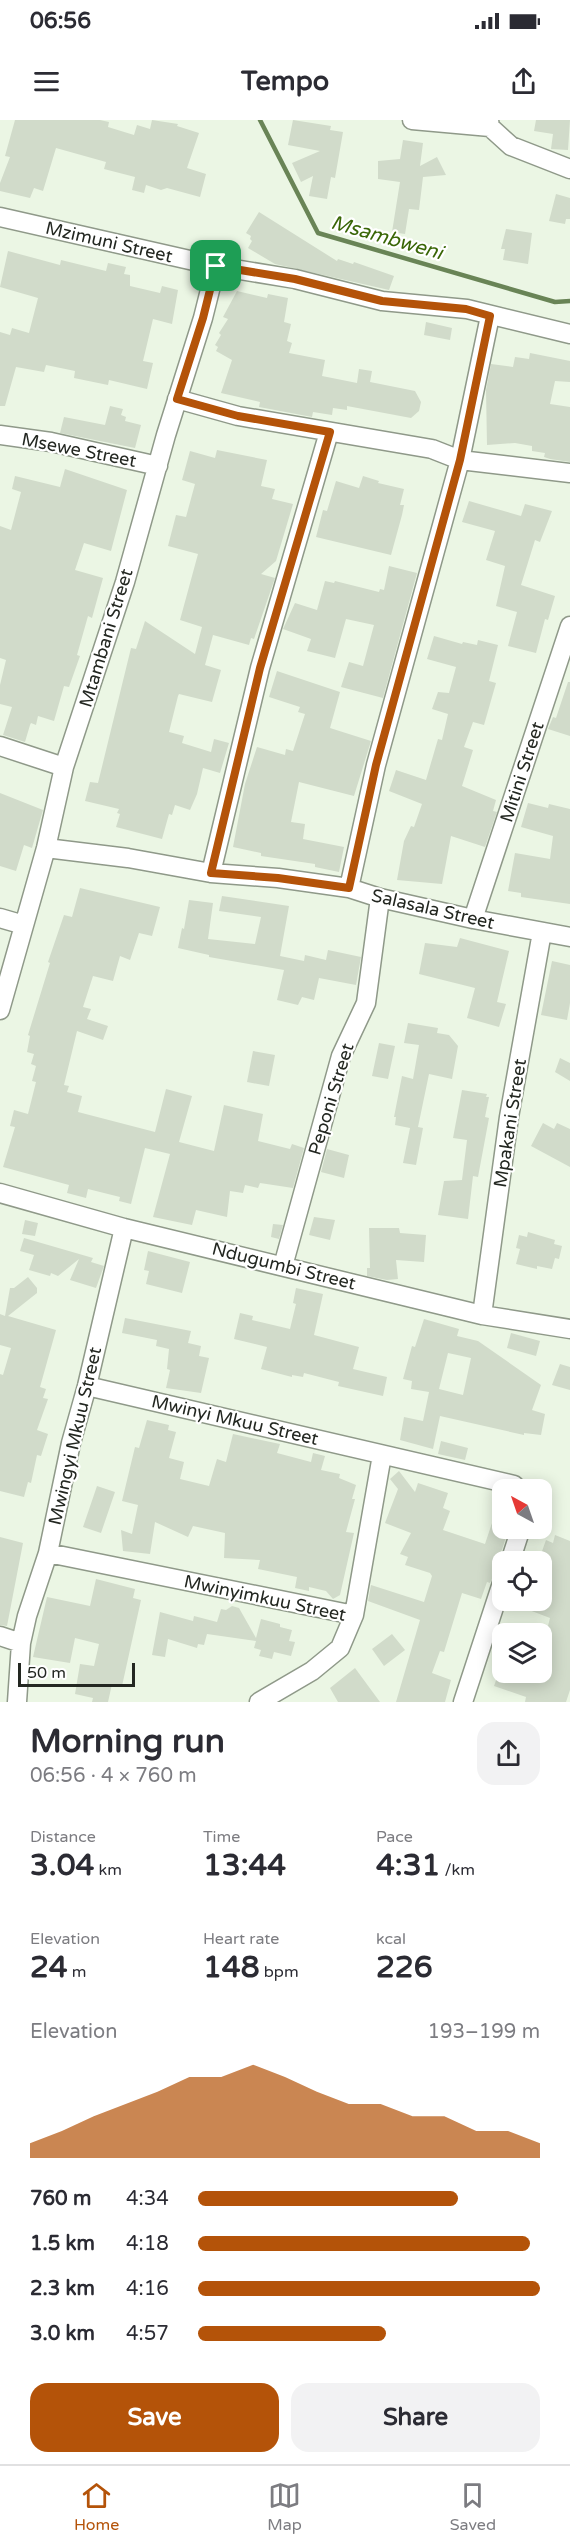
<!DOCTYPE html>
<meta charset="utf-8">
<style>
:root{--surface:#fff;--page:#f2f2f3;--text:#2b2b33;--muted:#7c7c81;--line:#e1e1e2;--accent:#b45309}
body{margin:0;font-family:"Varela Round",sans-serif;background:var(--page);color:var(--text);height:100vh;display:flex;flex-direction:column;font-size:22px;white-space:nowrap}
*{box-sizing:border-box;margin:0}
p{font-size:20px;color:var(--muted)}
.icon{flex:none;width:33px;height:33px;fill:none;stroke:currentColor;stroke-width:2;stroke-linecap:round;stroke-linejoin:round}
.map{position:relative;height:1582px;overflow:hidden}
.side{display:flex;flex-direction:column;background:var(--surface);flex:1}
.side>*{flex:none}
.needle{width:39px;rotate:320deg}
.controls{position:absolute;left:492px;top:1359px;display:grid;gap:12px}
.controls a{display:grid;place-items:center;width:60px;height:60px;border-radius:12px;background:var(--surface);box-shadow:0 3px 15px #0003;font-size:30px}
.scale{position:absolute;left:18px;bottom:15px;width:117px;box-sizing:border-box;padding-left:6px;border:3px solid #232721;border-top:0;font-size:16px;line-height:21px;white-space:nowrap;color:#232721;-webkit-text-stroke:4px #fff;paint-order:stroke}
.pin{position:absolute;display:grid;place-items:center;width:51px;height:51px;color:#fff;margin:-26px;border-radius:12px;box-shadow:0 3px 9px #0006}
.round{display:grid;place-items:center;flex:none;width:63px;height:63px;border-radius:18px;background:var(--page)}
.headline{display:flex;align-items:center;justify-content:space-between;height:102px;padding:0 30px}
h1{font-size:33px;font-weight:700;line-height:45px}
.figures{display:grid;grid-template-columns:repeat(3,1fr);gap:9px;height:102px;padding:6px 30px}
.figures div{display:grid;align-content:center}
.figures b{font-size:30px;font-weight:700}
.figures small{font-size:16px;font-weight:400}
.figures p{font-size:16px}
.chart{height:168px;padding:12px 30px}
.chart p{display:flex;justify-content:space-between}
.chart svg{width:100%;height:108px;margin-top:6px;fill:var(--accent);opacity:.7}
.action{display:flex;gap:12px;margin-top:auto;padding:12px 30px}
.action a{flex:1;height:69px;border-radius:18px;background:var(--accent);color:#fff;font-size:24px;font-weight:700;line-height:69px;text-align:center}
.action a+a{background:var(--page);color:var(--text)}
ul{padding:0 30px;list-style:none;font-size:20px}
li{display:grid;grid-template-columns:96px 72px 1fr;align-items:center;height:45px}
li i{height:15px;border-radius:8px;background:var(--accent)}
.status{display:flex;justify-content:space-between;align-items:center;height:42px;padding:0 30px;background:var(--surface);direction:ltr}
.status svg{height:16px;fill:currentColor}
header{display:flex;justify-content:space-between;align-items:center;height:78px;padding:0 30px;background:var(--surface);font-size:27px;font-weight:700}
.dock{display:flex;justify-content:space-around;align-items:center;height:84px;border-top:2px solid var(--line);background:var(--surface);font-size:16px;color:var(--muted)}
.dock a{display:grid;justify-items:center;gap:3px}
.dock .current{color:var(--accent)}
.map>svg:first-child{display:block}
</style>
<div class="status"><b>06:56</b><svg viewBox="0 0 49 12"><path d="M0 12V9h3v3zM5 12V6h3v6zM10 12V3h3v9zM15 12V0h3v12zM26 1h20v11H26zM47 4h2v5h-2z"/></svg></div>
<header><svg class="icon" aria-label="menu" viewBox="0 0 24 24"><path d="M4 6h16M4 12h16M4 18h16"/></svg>Tempo<svg class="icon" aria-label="share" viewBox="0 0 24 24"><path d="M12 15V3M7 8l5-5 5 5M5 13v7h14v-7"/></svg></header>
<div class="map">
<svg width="570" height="1582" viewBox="0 0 570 1582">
<rect width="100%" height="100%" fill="#ebf6e4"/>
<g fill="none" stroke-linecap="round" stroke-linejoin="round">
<!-- stream -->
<path stroke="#698456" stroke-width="4.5" d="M260,0L318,113L555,182L570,181"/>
</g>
<!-- building -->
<path fill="#d1dbca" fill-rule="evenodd" d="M15,0H100L109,2L108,7L134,15L137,5L150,9L152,0L178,4L177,6L199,13L187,48L206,54L200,77L167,68L161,70L146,65L144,73L132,70L135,57L104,49L106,42L56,28L43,71L34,68L30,78L0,71V63L10,37L5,36Z
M293,0L331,6L330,10L343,12L335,58L331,57L327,79L309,76L313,56L301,62L292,43L320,31L288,25Z
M536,0H570L568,30L551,29L553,14L534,11Z
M403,20L423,23L420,46L437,37L446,55L423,57L419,90L409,89L405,114L392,112L400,62L378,59V41L400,39Z
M556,74L570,78V99H566L565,104L549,101Z
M259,92L337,141L338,139L353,144L354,142L394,156L389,170L275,144L248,128L252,121L250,119L251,116L246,113Z
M506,109L532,113L528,144L503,140L505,129H501Z
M8,131L60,145L61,140L106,151L108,143L126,147L124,154L130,155V166L160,173L162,166L178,170L172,204L153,199L143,241L153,243L147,269L109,260L108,265L74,258L75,251L46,245L44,252L16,247L5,286H0V212L10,215L12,208L29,213L38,178L0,167Z
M237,171L267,178L268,174L288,178L284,202L291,204L287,221L292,223L289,233L325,240L322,256L357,263L359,249L372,251L370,262L415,271L421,282L419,291L411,298L347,286V290L333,288L332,295L313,292L312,297L259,287L260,282L221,273L232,240L216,231L218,227L215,225L221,215L219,213L228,199L223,197Z
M426,202L452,208L450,220L424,215Z
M530,233L570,241V262L555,261L550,284L570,287V342L550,339L544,337L545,333L532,331V326L515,323L487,325L486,270L491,244L513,247L515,237L529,239Z
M110,286L123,289L121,295L126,297L125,301L141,305L135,328L60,313L64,297L105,305Z
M217,330L267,340L261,366L275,369L272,379L293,384L276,441L261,454L275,458L254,519L251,518L249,525L213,515L205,545L221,550L212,582L179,574L178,576L169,612L184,616L182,623L211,632L214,619L229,623L220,653L203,648L197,674L190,690L175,685L172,695L169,694L162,719L116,707L120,694L117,693L119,689L85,681L90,662L98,663L131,528L136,529L145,501L195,534L202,507L180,500L198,434L168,426L176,395L186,397L195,364L182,360L190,331L215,338Z
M65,349L127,370L111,431L84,423L75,450L103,458L92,498L88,496L77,535L80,536L69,567L64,566L54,601L38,596L36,605L31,603L30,605L25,622L3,615L12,587L0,584V565L6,540L0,538V406L11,410L21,372L12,369L15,356L60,367Z
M363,356L379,361L378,363L404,369L400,385H404L402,395L391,435L316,417L323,390L327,391L336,361L359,368Z
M469,381L521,396L525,384L552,391L540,422L535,420L521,465L555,476L548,500L545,499L536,533L508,526L517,492L496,486L505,446L486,440L495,411L462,402Z
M389,446L417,453L383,578L341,567L349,542L363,546L374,505L346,499L335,538L307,531L311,519L283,509L295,483L317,490L325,461L334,463L335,461L379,472L380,469L384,470Z
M434,516L462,524L463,522L477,525L478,520L498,525L489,561L496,563L484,605L473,602L464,627L473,630L462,666L496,680L493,691L497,692L485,727L451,716L442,764L397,760L404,721L411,706L414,707L422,684L389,671L396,650L426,660L438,619L442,620L448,594L432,589L438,572L449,573L456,547L427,539Z
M277,551L340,572L330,608L371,621L354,676L299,662L291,702L305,704L303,719L344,727L339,752L315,747V744L261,736V733L233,727L245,664L257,627L285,635L286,629L293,631L305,594L298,592L300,587L269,577Z
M568,562H570V616L548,609L553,597L556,598Z
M0,673L43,690L32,728L24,725L16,751L0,746Z
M528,683L548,688L549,684L570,689V784L521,777V773L508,771L515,733L550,739L553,716L521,707Z
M80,768L160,787L152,816L139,813L130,840L120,836L113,861L93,856L83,887L91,889L87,899L108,906L103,920L77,911L64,965L69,966L67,972L82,976L78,992L155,1012L166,969L192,976L179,1022L214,1031L224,985L263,994L258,1021L290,1029L292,1024L304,1028L293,1068L260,1063L258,1068L245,1065L243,1073L230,1071L227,1097L196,1090L192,1105L153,1097L170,1034L145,1028L131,1084L119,1081L120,1077L88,1069L86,1078L67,1073L69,1065L3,1047L15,1007L10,1006L14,990L28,994L36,962L32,961L36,946L31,944L34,934L27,932L30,916L28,915L50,843L48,842L64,795L72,797Z
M222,776L289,786L280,836L304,841L305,835L326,840L328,830L361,837L356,865L319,858L314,880L302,877L298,885L277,880L284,850L209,837V835L178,828L182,808L184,809L189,780L213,783L208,819L255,824L261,797L219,791Z
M460,818L509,831L497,882L506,884L499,907L467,898L475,868L419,854L425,823L457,827Z
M552,841L570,845V883L567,900L541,895Z
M408,903L438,908L437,913L449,915L458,926L452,959L429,954L418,1007L423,1008L416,1045L403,1043L410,1008L395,1005L396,997H394L402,956L413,959L419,925L404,923Z
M379,923L395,926L388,959L372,956Z
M253,931L275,935L269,966L247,962Z
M560,938L570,943V961L555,952Z
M462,970L487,974L486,977H489L485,997L489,998L478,1057L473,1056L468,1099L438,1095L444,1061L462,1060L467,1020L453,1018Z
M543,1003L554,1009L557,1003L570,1009V1047L531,1026Z
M327,1029L349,1035L344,1058L321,1052Z
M314,1097L335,1100L330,1120L309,1115Z
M25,1100L38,1103L35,1116L22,1114Z
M273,1104L283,1105L279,1119L271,1117Z
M369,1108H399L400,1113L426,1115L424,1142L396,1140L398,1159L387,1160L367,1156V1148H370Z
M528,1112L555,1120L554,1124L562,1126L559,1139L555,1138L552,1149L537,1146V1149L516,1144L520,1129L516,1128L519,1115L527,1117Z
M24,1118L93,1138L91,1142L104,1146L96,1168L70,1160L79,1139L58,1156L51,1153L50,1156L29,1150L34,1135L20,1131Z
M148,1131L190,1142L182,1173L146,1164L149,1151L144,1150Z
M28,1157L37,1168V1173L8,1196L56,1210L40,1267L46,1269L43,1278L48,1279L37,1310L48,1314L41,1336L37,1335L31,1363L28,1362L24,1377L0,1371V1254L3,1255L11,1228L0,1225V1194L5,1196L10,1168H14Z
M296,1168L323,1174L314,1215L359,1227L353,1249L387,1257L383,1276L338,1266L339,1262L304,1253L303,1257L292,1255V1257L261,1249L267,1227L234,1219L240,1193L253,1196L252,1200L290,1209L296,1184L293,1183Z
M125,1198L191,1211L188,1223L201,1226L199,1236L209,1238L201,1273L166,1268L170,1250L167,1249L169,1229L156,1226L157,1220L122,1213Z
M424,1199L459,1209L457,1216L478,1221L541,1265L532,1290L545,1294L541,1315L524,1313V1315L440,1296L433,1329L400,1320L404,1297L423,1301L429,1272L411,1269L412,1261L403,1259L412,1226L415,1227ZM448,1233L471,1238L463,1275L439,1269Z
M511,1213L540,1221L536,1236L507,1228Z
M560,1244L570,1247V1270L552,1265Z
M147,1300L169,1305L168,1310L176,1312L169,1338L184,1342L180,1359L209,1366L217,1339L226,1342L233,1314L280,1324L277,1333L311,1342L313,1333L325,1336L321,1350L340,1354L339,1358L356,1365L352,1379H355L346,1412L354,1413L340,1475L333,1479L326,1471L309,1467V1471L295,1468L297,1457L258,1449L260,1440L224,1438L225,1413L193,1406L188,1417L155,1402L150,1434L123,1431L121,1410L132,1414L138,1385L122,1381L135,1327L139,1328Z
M441,1321L468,1328L465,1340L438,1334Z
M399,1351L415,1372L418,1363L448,1373L443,1388L450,1391L443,1410L485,1424L500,1379H502V1408H509L495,1451L499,1452L494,1455L490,1463L487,1462L481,1479L462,1473L444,1532L440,1531L432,1553L451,1560L445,1582H396L420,1500L368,1481L371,1465L424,1482L432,1456L430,1453L405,1445L408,1437L400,1434L411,1413L385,1403L398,1369L390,1359Z
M97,1366L115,1372L101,1413L83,1407Z
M555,1415L570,1421V1570L566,1582H525L526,1577L494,1566L499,1552H542V1530L550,1498L508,1482L542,1480V1463L548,1445L545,1443L548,1436L541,1434L546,1420L553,1423Z
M0,1417L23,1423L7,1506L0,1505Z
M96,1459L135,1469L133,1478L141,1480L122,1566L112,1564L108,1582H92L93,1578L75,1574L80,1544L94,1546L99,1524L75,1518L70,1543L33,1537L47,1477L90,1486Z
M232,1486L239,1488L256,1518L261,1499L280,1504V1507L292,1510L289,1521L295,1522L291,1536L274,1532L272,1539L259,1536L261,1530L254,1528L256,1521L207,1514L204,1525L198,1524L197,1528L168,1519L165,1537L152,1535L160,1492L193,1501L194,1496L217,1502L221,1489L226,1490Z
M392,1514L405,1530L384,1546L372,1529Z
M355,1548L380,1582H338L330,1568Z"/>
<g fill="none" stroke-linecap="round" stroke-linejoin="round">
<defs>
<path id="minor" d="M412,0L490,7
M489,0L490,7L511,26L570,49
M0,97L216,146L295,159L382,181L467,189L570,214
M177,279L238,296L432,329L460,340L570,353
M0,315L51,322L158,346
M0,626L64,647
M46,728L128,738L211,753L278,758L349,768L380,778L473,799L570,817
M211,753L260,548L329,312
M349,768L376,645L460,340L490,196
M0,798L24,805
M473,799L570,506
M0,890L46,728L64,647L125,462L166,315L203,198L216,146
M0,1073L124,1108L482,1195L570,1209
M283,1146L341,936L366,883L380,778
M482,1195L509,997L542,812
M87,1266L514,1365L519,1370
M48,1433L354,1495
M510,1442L521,1408
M0,1516L21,1523L17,1582
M21,1523L27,1496L48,1433L71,1323L87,1266L124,1108
M259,1582L312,1551L340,1528L354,1495L382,1335
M463,1582L502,1463"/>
</defs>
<!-- minor casing -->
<use href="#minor" stroke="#8f9989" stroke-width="21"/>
<!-- minor -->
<use href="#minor" stroke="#fff" stroke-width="18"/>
</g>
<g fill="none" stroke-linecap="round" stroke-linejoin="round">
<defs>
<path id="route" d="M216,146L295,159L382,181L466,189L490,196L460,340L376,645L349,768L278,758L211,753L260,548L330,312L238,296L177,279L203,198Z"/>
</defs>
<!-- route casing -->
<use href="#route" stroke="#fff" stroke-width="12"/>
<!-- route -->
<use href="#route" stroke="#b45309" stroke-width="8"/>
</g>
<g text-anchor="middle" stroke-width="4.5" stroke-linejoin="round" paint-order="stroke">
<!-- street labels -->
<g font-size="18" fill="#232721" stroke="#fff">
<text transform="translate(109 122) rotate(13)" y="6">Mzimuni Street</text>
<text transform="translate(79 330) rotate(11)" y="6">Msewe Street</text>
<text transform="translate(106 518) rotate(-73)" y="6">Mtambani Street</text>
<text transform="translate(522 652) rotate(-72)" y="6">Mitini Street</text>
<text transform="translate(433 789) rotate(13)" y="6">Salasala Street</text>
<text transform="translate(331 979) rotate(-73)" y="6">Peponi Street</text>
<text transform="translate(510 1003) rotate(-81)" y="6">Mpakani Street</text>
<text transform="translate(284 1146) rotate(14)" y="6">Ndugumbi Street</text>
<text transform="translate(235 1300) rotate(13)" y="6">Mwinyi Mkuu Street</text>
<text transform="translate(75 1316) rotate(-77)" y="6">Mwingyi Mkuu Street</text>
<text transform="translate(265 1478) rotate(12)" y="6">Mwinyimkuu Street</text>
</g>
<!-- water labels -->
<g font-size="20" font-style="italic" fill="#396606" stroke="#fff">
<text transform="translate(387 117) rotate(16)" y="7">Msambweni</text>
</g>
</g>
</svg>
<div class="controls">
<a><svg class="needle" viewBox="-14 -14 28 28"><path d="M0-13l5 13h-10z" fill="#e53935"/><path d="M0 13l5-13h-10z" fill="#7c7c81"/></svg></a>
<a><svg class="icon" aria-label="locate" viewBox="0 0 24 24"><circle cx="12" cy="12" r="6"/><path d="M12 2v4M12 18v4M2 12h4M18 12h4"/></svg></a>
<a><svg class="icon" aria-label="layers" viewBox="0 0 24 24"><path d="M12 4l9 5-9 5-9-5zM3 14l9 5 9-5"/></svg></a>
</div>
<div class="scale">50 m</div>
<div class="pin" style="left:216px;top:146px;background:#1e9e55"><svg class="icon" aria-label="arrive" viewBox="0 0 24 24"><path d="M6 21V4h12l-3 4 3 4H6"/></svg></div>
</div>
<section class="side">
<div class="headline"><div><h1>Morning run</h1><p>06:56 · 4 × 760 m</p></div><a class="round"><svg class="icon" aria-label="share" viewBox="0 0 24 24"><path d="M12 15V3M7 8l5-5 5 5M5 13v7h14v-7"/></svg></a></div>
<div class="figures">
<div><p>Distance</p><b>3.04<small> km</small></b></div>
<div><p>Time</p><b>13:44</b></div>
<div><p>Pace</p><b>4:31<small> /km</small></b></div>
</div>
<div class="figures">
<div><p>Elevation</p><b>24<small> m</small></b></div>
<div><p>Heart rate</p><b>148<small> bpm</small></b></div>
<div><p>kcal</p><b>226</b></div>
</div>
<div class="chart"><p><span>Elevation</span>193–199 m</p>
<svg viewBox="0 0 160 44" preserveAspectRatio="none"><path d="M0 44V38L10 33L20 27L30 22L40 17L50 11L60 11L70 6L80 11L90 17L100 22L110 22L120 27L130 27L140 33L150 33L160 38V44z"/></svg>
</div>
<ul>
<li><b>760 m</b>4:34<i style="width:76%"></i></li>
<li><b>1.5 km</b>4:18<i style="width:97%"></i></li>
<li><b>2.3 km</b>4:16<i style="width:100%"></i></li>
<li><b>3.0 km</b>4:57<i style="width:55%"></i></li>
</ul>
<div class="action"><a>Save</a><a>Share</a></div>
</section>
<nav class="dock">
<a class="current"><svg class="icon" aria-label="home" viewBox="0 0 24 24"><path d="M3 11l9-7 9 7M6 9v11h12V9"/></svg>Home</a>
<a><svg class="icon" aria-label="map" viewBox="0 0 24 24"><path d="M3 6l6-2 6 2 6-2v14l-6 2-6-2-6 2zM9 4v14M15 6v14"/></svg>Map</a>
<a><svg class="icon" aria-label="saved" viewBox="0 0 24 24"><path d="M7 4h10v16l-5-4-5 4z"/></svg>Saved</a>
</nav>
